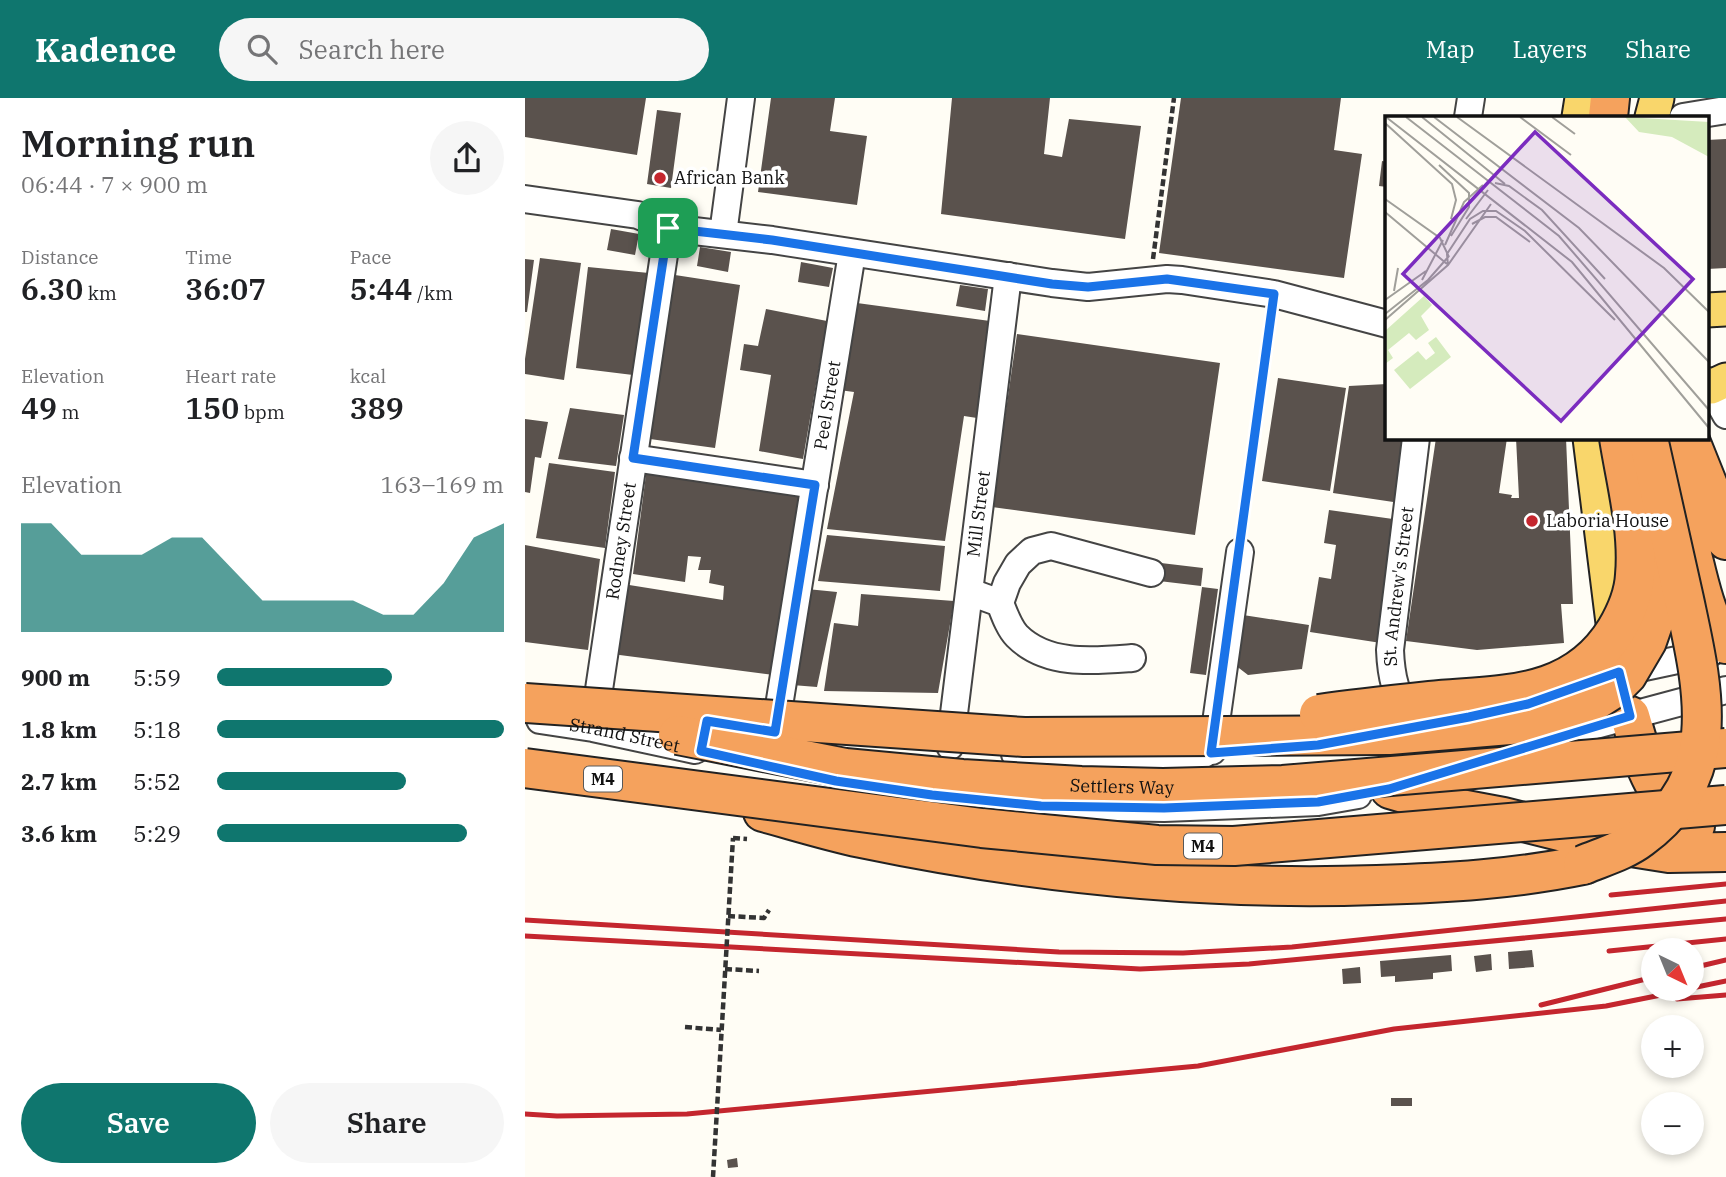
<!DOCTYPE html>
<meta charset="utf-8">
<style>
:root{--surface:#fff;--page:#f6f6f6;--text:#202124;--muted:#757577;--accent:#0f766e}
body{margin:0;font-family:"IBM Plex Serif",serif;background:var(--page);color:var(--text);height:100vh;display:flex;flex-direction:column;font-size:26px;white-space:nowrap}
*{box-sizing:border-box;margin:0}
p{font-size:23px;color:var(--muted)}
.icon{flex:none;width:38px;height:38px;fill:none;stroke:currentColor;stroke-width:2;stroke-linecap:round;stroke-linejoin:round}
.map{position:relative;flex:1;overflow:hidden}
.panel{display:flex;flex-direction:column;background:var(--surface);width:525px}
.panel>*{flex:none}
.needle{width:46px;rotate:137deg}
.fabs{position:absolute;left:1116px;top:840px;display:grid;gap:14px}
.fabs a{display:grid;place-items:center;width:63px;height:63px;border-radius:50%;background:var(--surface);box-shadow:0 4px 10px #0003;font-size:35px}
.pin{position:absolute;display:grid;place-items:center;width:60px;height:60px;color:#fff;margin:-30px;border-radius:14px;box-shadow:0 4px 10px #0006}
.round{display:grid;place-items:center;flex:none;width:74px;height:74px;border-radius:37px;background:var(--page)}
.summary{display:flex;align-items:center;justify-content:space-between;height:119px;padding:0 21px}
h1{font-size:38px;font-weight:600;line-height:52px}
.figures{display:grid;grid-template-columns:repeat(3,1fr);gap:10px;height:119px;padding:7px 21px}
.figures div{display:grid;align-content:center}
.figures b{font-size:30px;font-weight:600}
.figures small{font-size:19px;font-weight:400}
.figures p{font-size:19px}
.chart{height:196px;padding:14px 21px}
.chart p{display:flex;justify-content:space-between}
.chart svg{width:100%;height:126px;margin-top:7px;fill:var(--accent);opacity:.7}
.action{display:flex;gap:14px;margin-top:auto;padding:14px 21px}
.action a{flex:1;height:80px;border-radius:42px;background:var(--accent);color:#fff;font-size:28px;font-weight:600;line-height:80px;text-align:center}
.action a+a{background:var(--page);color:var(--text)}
ul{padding:0 21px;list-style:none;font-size:23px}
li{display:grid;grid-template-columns:112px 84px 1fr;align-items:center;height:52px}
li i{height:18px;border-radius:9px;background:var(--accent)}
header{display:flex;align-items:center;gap:42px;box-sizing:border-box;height:98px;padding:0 35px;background:var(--accent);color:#fff}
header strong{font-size:33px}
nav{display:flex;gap:38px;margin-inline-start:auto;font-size:24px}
.search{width:490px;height:63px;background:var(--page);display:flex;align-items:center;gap:18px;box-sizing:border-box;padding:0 24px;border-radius:38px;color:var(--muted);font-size:26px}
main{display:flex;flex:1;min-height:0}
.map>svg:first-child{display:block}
</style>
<header>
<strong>Kadence</strong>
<div class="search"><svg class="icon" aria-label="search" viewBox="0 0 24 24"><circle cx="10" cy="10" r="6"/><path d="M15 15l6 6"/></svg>Search here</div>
<nav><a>Map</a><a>Layers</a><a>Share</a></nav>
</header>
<main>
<section class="panel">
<div class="summary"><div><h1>Morning run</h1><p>06:44 · 7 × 900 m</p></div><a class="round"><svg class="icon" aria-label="share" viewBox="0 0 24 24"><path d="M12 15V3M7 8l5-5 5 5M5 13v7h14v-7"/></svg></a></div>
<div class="figures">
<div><p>Distance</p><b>6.30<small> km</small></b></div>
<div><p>Time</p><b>36:07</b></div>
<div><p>Pace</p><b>5:44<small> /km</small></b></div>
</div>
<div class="figures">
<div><p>Elevation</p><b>49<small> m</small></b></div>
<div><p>Heart rate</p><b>150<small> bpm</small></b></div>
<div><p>kcal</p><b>389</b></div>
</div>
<div class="chart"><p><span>Elevation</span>163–169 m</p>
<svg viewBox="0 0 160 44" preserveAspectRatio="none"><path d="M0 44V6L10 6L20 17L30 17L40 17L50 11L60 11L70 22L80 33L90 33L100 33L110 33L120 38L130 38L140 27L150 11L160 6V44z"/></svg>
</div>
<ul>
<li><b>900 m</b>5:59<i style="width:61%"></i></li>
<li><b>1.8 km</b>5:18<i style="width:100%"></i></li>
<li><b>2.7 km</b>5:52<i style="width:66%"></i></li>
<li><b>3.6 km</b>5:29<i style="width:87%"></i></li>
</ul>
<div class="action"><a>Save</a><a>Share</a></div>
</section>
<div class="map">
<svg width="1201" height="1079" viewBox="0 0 1201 1079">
<rect width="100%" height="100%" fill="#fffdf5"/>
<!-- building -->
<path fill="#5a524d" d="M0,0H121L112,57L0,39Z
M246,0H310L305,33L342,38L332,107L233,94Z
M427,0H525L519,56L537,59L544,21L616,28L600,141L416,116Z
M656,0H816L809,52L837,56L819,180L634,155Z
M132,12L156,15L146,90L122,86Z
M1201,41V170L1182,171V42Z
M857,63L862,64V89L854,88Z
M86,131L114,136L110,157L82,152Z
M175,149L206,154L203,174L172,168Z
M15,160L56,165L39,282L0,276V261Z
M0,161L9,162L2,214H0Z
M276,164L308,170L304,189L273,184Z
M63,169L124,175L108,277L51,270Z
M150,177L215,187L190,350L125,341Z
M435,187L463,191L460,213L431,208Z
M332,205L465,223L452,320L439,318L420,443L302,431L329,294L314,292Z
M241,211L302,223L278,361L234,353L246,277L215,272L219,246L233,248Z
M492,236L695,265L670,437L467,409Z
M753,280L821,290L805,393L737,383Z
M862,286V340H885L875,405L808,395L824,288Z
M45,310L99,317L91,368L33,361Z
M0,321L23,324L16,360L10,359L5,395L0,394Z
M911,340H982L974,395L987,397L986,400H994L991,340H1041L1048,506H1036L1039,545L952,552L881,543Z
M24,365L90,374L80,450L11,440Z
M122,369L280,393L249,577L87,556L98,486L198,502L199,488L184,485L186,472H173L176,459L163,458L160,484L108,476Z
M804,412L875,422L856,545L785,534L794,479L806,481L811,447L799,445Z
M302,437L420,448L415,493L293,483Z
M0,447L75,461L63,552L0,544Z
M636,465L678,470L676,488L634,483Z
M677,489L693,491L681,577L665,575Z
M282,491L312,494L292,589L267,587Z
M336,496L429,503L413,595L299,593L309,525L333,528Z
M718,517L784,527L777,571L723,577L710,567Z
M1007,852L1009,869L984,871L983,854Z
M966,856L967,872L951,874L949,858Z
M926,857L927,873L908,875V881L870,884V878L856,879L855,863Z
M835,869L836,885L818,886L817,871Z
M866,1000H887V1008H866Z
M212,1060L213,1069L203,1070L202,1062Z"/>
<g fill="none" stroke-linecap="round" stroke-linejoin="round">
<defs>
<g id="minor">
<path d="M943,19L946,0"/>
<path d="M1158,19L1201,12"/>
<path d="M0,101L113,117L143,130L247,142L527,185L563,189L642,181L657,182L749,196L862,226"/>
<path d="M198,136L216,0"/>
<path d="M1182,283L1201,317"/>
<path d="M108,360L290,387"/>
<path d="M445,494L475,505C479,515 484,530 492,538C522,568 569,563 607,560"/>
<path d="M475,505L482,485L493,466L507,453L526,448L626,475"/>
<path d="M1096,574L1185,555"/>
<path id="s1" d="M887,618C870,599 866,577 865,552L891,340"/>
<path id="s2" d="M15,622L68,630L170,652"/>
<path id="s3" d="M69,625L143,130"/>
<path id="s4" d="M249,639L327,155"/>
<path id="s5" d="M425,648L483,178"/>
<path d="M687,653L715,454"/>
<path d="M490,656L596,660L679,656"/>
<path d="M978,658L1052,632L1201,592"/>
<path d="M407,697L516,708L639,710L793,704L833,697"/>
</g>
<path id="major" d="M1054,19L1057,0
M1127,19L1132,0
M1182,212L1201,211
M1182,287L1186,289L1201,282
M1065,340L1091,549"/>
<path id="highway" d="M1083,19L1085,0
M1147,340C1152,381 1159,421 1168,461C1176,491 1181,521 1201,546
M1164,340L1184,390L1201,442
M1105,618C1119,666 1126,698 1170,728
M865,691L930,710L978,719L1087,746L1144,755L1201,754
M238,714C271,723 303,733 336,740C504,775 680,793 852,787C921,785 990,781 1058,767"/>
</defs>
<!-- minor casing -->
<use href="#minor" stroke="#444" stroke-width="30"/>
<!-- major casing -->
<use href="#major" stroke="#222" stroke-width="37"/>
<!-- highway casing -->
<use href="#highway" stroke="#222" stroke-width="42"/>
<!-- path -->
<path stroke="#333" stroke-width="4.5" stroke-dasharray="7 3.5" stroke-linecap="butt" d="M628,161L649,0
M718,432L746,219
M208,740L222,741
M203,818L239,820L244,812
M200,871L234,873
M160,929L196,932"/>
<!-- minor -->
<use href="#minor" stroke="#fff" stroke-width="26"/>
<!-- major -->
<use href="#major" stroke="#f9d66b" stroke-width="33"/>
<!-- highway -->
<use href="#highway" stroke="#f5a25d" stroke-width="38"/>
<!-- rail -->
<path stroke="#c4262e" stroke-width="5" d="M1086,797L1201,786
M0,822L534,854L658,855L767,849L1201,803
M0,838L615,871L724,866L1201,821
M1084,853L1201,841
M1167,870L1201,862
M1167,890L1201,883
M1152,901L1201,897
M1016,907L1129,879
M0,1016L32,1018L162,1016L673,968L869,931L1081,908L1166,891"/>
<defs>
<g id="highway-bridge">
<path d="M0,605L499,639L864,637L1010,625L1042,617L1060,609L1088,591L1102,577L1122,543L1130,520L1134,500L1131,458"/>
<path d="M794,616C831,611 868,607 905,603C977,596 1048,602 1091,532C1101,515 1109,497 1110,477C1114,432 1101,384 1094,340"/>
<path id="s6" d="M153,637L320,670L437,681L556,688L638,690L758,687L1201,650"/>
<path d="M0,670L457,730L632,747L709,748L1201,707"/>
<path d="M1058,767C1077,759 1099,753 1116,740C1201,678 1178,590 1159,501C1147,447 1135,393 1123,340"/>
</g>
</defs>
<!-- highway-bridge casing -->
<use href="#highway-bridge" stroke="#222" stroke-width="42" stroke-linecap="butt"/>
<!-- path-bridge -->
<path stroke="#333" stroke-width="4.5" stroke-dasharray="7 3.5" stroke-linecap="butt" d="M188,1079L208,740"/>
<!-- highway-bridge -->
<use href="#highway-bridge" stroke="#f5a25d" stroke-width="38"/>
</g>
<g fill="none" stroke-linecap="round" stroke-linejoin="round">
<defs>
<path id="route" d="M143,130L247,142L527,186L563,189L642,181L749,196L686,655L793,647L944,619L1003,606L1094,574L1105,618L864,691L793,704L639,710L516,708L407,697L311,683L176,653L182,623L250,634L290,387L108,360Z"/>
</defs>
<!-- route casing -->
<use href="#route" stroke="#fff" stroke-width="14"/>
<!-- route -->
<use href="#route" stroke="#1a73e8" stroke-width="9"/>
</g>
<!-- markers -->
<g fill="#c4262e" stroke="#fff" stroke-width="2.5">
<circle cx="135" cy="80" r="7"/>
<circle cx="1007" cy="423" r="7"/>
</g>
<g text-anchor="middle" stroke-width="7" stroke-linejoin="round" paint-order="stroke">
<!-- shield labels -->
<g fill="#fff" stroke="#585858" stroke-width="2">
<rect x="59" y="668.5" width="38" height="25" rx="5"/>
<rect x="659" y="735.5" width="38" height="25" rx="5"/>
</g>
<g font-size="16" font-weight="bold" fill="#111">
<text x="78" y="687">M4</text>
<text x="678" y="754">M4</text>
</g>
<!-- poi labels -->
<g font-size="18" fill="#111" stroke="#fff" text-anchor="start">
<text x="149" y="86">African Bank</text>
<text x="1021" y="429">Laboria House</text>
</g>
<!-- street labels -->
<g font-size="18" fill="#111" stroke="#fff">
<text dy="6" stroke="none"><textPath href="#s4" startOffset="336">Peel Street</textPath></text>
<text dy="6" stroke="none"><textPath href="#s5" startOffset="234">Mill Street</textPath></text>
<text dy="6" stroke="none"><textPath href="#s3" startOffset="184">Rodney Street</textPath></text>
<text dy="6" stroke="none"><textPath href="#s1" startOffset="135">St. Andrew's Street</textPath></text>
<text dy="6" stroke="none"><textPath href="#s2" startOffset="86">Strand Street</textPath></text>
<text dy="6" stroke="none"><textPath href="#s6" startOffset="448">Settlers Way</textPath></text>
</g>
</g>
<!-- overview -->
<g transform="translate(860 18)">
<rect width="324" height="324" fill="#fffdf5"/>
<path d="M240,1L324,6V41L287,21L254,16ZM39,180L47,189L36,200L44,214L31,224L24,217L3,234L8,242L0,248V215ZM51,221L66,241L25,273L9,254L33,235L41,244L50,237L43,227Z" fill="#d5ebbd"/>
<path fill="none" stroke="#a09f9a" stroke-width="2" d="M1,1L187,146L324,312M21,1L174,120L324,294M37,1L120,68M49,1L194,112L324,246M72,1L279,152L324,196M135,1L186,39M167,1L190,18M0,7L67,68L71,84L66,103M54,49L84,77V91L66,120M110,67L124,70L157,94L220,163M0,83L55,122L64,141M0,96L62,148M81,103L103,74M87,108L100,101H111L145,126M60,129L79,86L98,69M63,149L62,138L85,103L98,95H111L140,115L230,204M37,164L58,124M9,175L13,152M0,184L41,155M0,198L43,164L64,140M0,204L63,149L106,88"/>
<path fill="#7b2cbf" fill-opacity="0.15" stroke="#7b2cbf" stroke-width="3.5" d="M150,16L308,163L176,305L18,158Z"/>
<rect width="324" height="324" fill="none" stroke="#111" stroke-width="3.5"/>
</g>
</svg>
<div class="fabs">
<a><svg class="needle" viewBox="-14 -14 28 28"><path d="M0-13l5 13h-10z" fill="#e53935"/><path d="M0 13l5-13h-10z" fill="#757577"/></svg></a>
<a>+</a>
<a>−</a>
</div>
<div class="pin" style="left:143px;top:130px;background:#1e9e55"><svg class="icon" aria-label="arrive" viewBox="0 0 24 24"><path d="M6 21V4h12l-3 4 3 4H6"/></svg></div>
</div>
</main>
